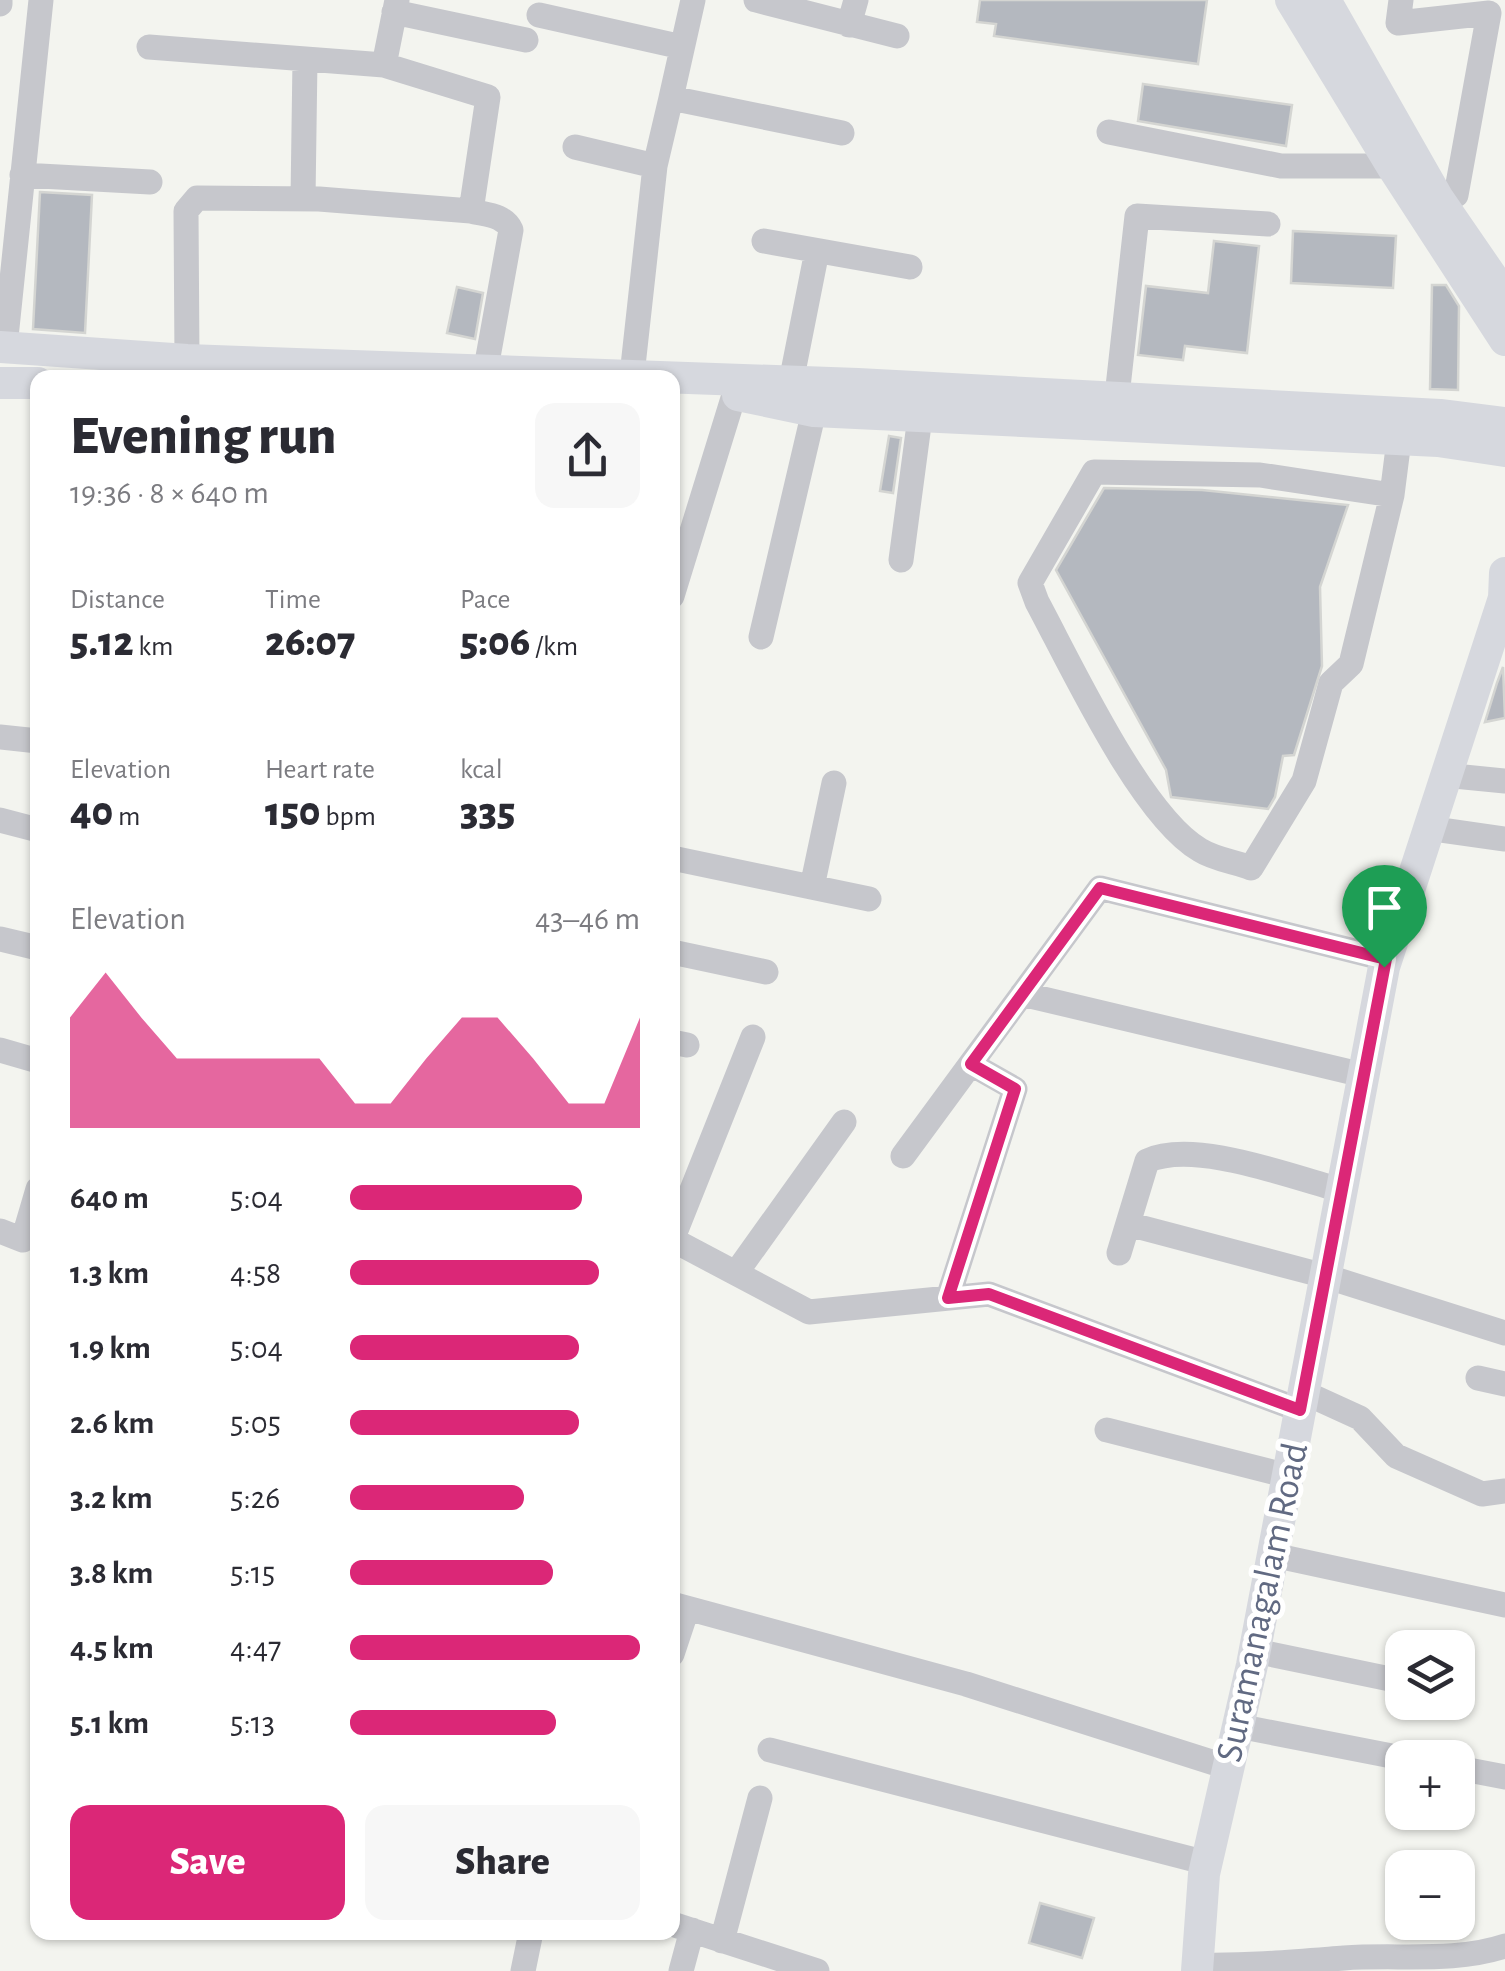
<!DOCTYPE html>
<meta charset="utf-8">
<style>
:root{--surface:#fff;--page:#f7f7f7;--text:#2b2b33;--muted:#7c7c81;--accent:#db2777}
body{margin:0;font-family:"Alegreya Sans",sans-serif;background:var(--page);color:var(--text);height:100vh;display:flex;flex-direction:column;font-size:38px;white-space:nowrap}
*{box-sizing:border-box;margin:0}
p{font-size:32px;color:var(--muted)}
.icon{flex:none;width:55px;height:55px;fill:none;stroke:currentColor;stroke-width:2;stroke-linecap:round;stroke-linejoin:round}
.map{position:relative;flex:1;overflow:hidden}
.sheet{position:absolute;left:30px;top:370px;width:650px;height:1570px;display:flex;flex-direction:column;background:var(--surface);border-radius:20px;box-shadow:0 2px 8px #0004}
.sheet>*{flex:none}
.tools{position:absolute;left:1385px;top:1630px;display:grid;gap:20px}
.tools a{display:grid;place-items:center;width:90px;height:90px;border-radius:20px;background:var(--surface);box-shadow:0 2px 8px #0004;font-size:50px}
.pin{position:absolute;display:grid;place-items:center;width:85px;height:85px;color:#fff;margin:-102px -42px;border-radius:50% 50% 50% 0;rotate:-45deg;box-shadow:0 0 10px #0007}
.pin .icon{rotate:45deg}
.round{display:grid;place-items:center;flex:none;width:105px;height:105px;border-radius:20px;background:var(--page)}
.overview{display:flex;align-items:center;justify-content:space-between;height:170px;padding:0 40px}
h1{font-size:55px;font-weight:800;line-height:75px}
.figures{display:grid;grid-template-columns:repeat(3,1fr);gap:15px;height:170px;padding:10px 40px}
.figures div{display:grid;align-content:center}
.figures b{font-size:42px;font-weight:800}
.figures small{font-size:28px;font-weight:400}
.figures p{font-size:28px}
.chart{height:280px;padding:20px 40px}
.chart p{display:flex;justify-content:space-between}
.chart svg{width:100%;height:180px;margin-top:10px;fill:var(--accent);opacity:.7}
.cta{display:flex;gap:20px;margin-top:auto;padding:20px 40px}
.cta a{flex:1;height:115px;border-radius:20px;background:var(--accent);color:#fff;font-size:40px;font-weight:800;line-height:115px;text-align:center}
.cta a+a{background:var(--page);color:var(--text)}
ul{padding:0 40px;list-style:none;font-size:32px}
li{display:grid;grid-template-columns:160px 120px 1fr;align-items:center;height:75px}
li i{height:25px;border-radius:12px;background:var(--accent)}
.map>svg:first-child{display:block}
</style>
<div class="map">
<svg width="1505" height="1971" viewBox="0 0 1505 1971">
<rect width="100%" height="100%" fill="#f3f4ef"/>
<!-- building -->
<path fill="#b4b8bf" stroke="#d4d5d2" stroke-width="2.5" d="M980,0H1207L1198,64L994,36L996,24L977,22Z
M1143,84L1292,105L1286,146L1138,121Z
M40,192L92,195L85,333L33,329Z
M1293,231L1396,236L1393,288L1291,283Z
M1214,241L1259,246L1247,353L1185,346L1183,360L1138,355L1146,286L1208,293Z
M1432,285H1446L1459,306L1458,390L1430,389Z
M457,287L483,293L475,339L447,333Z
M889,436L901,438L893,493L880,491Z
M1104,488L1202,490L1348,505L1320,587L1322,666L1294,755L1283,756L1275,797L1268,809L1171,797L1166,770L1056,570Z
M1503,667L1505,718L1485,722L1497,683Z
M1040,1903L1094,1918L1082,1958L1029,1943Z"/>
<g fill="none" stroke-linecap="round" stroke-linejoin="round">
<!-- minor -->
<path stroke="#c6c7cc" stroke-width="25" d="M756,0L897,36
M1401,0L1398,23L1489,13L1456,195
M0,4V0
M394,12L526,40
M539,15L682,47
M849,25L856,0
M149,47L384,65
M671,98L693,0
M1109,132L1281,166H1392
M575,147L655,166
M22,175L150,182
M303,199L305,59
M471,211C487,215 504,215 511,230L486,368
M764,241L910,267
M5,347L41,0
M187,360L186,211L197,198L319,199L471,211L488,97L384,65L397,0
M632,375L655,166L671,98L842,133
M791,382L817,251
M1118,387L1137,216L1268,224
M1392,495L1260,475L1094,472L1030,583L1037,602C1071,665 1141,816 1200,850C1214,859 1235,862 1251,868L1304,781L1331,683L1351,664L1392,495L1399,440
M901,560L920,417
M672,596L734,395
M761,637L814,411
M0,737L38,741
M1444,775L1505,781
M0,820L38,830
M1427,828L1505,839
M672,858L869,899
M812,887L834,783
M0,939L38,948
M672,952L766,972
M1022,994L1363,1075
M672,1042L687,1045
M0,1050L38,1061
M903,1156L1100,888L1386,959
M1128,1224L1325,1276L1505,1333
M0,1231L23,1240L38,1189
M672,1240L753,1037
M672,1243L675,1241L809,1312L989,1294L1300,1410
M1119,1253L1147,1161C1194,1139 1291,1177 1341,1190
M736,1273L844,1122
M948,1298L1015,1089L971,1064
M1478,1378L1505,1384
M1303,1392L1360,1418L1396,1456L1482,1494L1505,1491
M1107,1430L1288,1476
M1273,1555L1505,1605
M672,1604L966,1684L1227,1767
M1255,1651L1390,1679
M672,1654L687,1609
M1238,1726L1402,1758
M770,1750L1207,1863
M1458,1768L1505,1777
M672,1924L817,1971
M722,1941L760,1798
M1198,1965C1250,1966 1293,1962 1344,1958C1397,1954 1454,1963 1505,1946
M523,1971L531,1932
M681,1971L692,1930"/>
<!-- major -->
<path stroke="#d6d8de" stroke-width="32" d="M1291,0L1392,166L1505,340
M1325,0L1437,197L1505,296
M0,347L187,360L858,384L1440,415L1505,423
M0,383H38
M738,395L814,411L1438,441L1505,451
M1197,1971L1204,1874L1252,1665L1384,967L1504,598L1505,573"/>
</g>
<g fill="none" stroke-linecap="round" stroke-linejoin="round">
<defs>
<path id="route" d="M1100,888L1386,959L1300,1410L989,1294L948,1298L1015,1089L971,1064Z"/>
</defs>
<!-- route casing -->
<use href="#route" stroke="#fff" stroke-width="20"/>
<!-- route -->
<use href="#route" stroke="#db2777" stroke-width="12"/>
</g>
<g text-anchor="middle" stroke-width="10" stroke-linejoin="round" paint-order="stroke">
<!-- street labels -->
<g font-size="38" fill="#616a82" stroke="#fff">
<text transform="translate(1261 1602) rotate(-78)" y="13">Suramanagalam Road</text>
</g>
</g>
</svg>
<div class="tools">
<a><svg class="icon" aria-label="layers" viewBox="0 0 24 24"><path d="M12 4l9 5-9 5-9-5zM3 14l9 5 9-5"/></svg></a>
<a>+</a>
<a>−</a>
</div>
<div class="pin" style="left:1384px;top:967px;background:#1e9e55"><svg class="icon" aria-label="arrive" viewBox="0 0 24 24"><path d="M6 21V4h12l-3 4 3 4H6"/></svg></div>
<section class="sheet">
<div class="overview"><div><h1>Evening run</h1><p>19:36 · 8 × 640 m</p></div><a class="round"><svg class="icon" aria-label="share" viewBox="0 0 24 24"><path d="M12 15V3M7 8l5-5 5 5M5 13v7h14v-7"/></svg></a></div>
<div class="figures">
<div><p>Distance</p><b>5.12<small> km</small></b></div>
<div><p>Time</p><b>26:07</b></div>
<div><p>Pace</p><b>5:06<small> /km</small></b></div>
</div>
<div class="figures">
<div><p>Elevation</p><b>40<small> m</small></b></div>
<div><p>Heart rate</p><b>150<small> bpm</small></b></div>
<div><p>kcal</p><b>335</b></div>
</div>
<div class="chart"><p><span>Elevation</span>43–46 m</p>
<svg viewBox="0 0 160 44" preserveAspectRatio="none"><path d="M0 44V17L10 6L20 17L30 27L40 27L50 27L60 27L70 27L80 38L90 38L100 27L110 17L120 17L130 27L140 38L150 38L160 17V44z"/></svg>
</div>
<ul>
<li><b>640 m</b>5:04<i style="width:80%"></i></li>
<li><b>1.3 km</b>4:58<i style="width:86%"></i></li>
<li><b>1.9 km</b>5:04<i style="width:79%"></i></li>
<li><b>2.6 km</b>5:05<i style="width:79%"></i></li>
<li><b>3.2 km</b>5:26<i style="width:60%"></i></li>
<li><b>3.8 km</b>5:15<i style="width:70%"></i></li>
<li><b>4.5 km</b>4:47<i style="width:100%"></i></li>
<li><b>5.1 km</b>5:13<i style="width:71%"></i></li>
</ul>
<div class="cta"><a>Save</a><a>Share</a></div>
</section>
</div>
